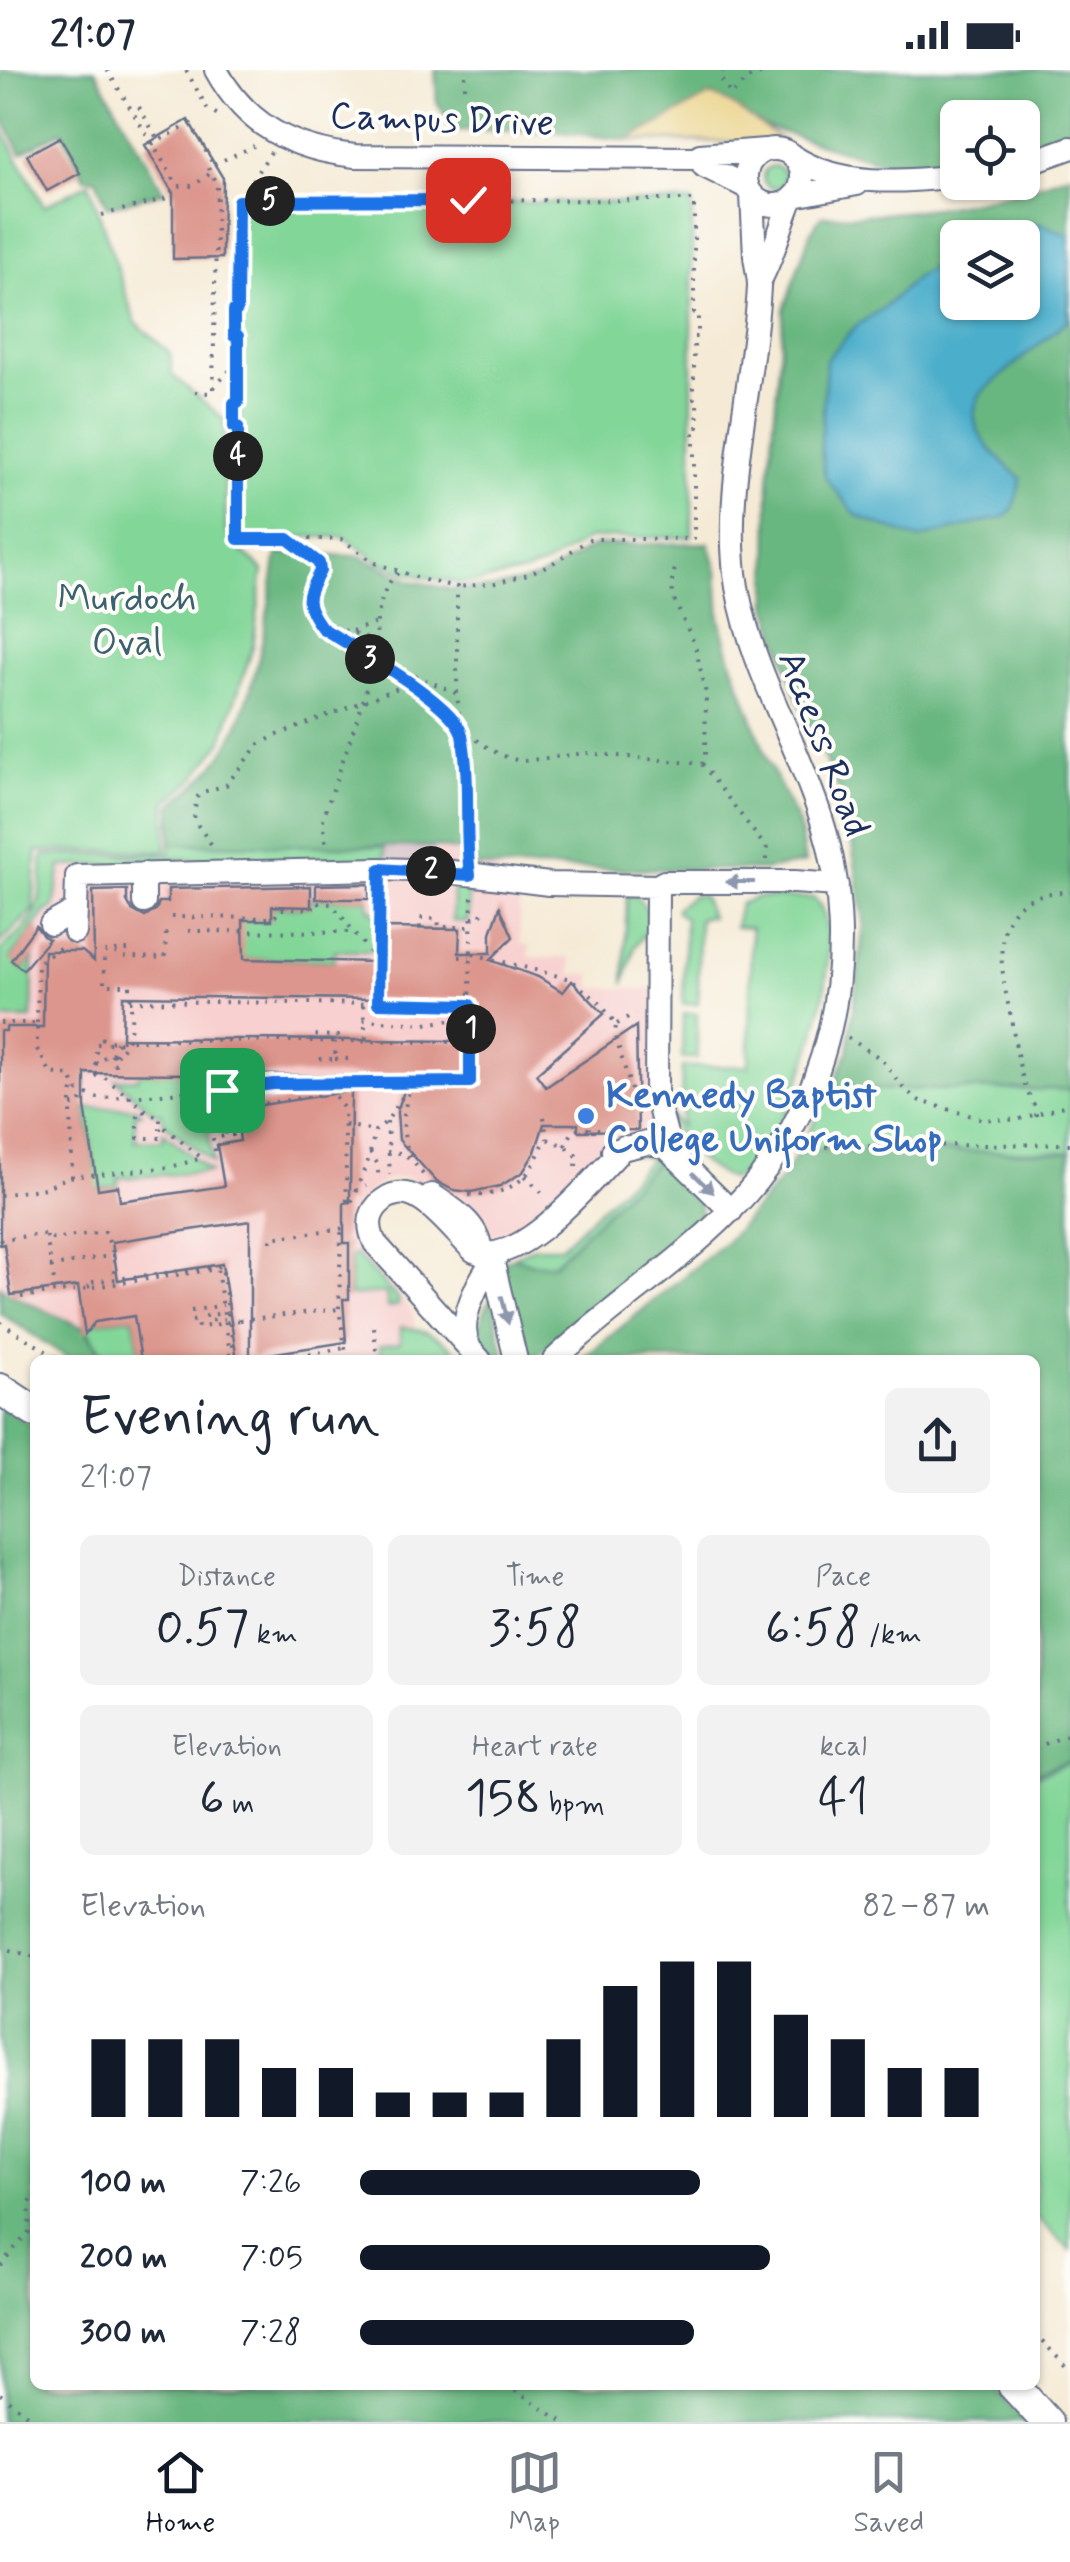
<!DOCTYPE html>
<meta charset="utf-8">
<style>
:root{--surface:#fff;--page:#f2f2f3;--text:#1f2937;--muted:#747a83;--line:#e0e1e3;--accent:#111827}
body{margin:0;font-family:Mynerve,sans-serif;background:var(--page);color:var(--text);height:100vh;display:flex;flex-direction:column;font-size:38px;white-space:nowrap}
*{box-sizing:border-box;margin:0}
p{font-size:32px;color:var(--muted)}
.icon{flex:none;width:55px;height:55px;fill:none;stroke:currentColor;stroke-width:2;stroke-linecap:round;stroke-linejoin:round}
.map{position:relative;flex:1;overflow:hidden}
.details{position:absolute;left:30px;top:1285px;width:1010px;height:1035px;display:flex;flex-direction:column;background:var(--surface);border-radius:15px;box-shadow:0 2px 8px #0004}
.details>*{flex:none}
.tools{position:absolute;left:940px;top:30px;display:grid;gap:20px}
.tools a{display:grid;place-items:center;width:100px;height:100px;border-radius:15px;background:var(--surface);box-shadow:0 2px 8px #0004;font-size:50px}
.pin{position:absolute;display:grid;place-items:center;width:85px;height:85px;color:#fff;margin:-42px;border-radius:20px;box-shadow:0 5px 15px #0006}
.km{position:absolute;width:50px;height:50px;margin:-25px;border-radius:50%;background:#222;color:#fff;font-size:28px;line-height:50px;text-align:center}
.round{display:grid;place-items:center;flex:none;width:105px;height:105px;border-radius:15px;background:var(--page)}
.headline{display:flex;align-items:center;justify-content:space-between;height:170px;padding:0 50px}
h1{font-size:55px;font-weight:600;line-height:75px}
.stats{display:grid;grid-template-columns:repeat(3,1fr);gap:15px;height:170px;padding:10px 50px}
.stats div{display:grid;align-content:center;border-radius:15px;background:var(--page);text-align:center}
.stats b{font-size:50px;font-weight:600}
.stats small{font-size:28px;font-weight:400}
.stats p{font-size:28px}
.chart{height:280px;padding:20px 50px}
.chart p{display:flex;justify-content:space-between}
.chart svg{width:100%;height:180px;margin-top:10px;stroke:var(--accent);stroke-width:6}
ul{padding:0 50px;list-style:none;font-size:32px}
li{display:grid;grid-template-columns:160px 120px 1fr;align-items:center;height:75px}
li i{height:25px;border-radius:12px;background:var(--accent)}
.status{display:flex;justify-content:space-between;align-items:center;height:70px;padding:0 50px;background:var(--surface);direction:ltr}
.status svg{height:28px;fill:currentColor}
.tab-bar{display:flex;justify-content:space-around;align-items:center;height:140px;border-top:2px solid var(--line);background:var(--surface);font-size:28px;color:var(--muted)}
.tab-bar a{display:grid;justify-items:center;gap:5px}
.tab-bar .selected{color:var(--accent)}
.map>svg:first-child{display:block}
</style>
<div class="status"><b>21:07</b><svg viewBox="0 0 49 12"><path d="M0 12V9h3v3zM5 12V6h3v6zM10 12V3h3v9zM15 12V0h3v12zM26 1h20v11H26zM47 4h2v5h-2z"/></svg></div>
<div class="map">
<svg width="1070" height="2352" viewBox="0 0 1070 2352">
<rect width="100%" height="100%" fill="#fdfcf7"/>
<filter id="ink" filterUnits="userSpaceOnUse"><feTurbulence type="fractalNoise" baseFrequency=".01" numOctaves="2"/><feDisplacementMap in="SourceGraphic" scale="20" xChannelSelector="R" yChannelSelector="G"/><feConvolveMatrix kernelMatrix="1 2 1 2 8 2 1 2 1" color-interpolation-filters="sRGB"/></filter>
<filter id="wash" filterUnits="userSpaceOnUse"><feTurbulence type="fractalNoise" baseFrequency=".0048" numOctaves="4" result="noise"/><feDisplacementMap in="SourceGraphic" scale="40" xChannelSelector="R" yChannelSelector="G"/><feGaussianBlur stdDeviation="2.25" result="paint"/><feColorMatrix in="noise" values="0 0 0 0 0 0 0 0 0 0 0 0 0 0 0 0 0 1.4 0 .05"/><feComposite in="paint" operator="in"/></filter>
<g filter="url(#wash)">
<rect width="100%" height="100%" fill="#f5ead5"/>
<!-- built -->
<path fill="#f7d0cf" d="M175,776L463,779L519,815L520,874L529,875V887L571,888V904H591L592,918L665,919L663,1068L628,1082L546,1157H515L501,1165L487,1163L447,1129L407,1107L388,1109L372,1118L358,1133L351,1160L358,1180L412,1240L422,1290H84L0,1227V890L46,841L52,789L167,784Z"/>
<!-- industrial -->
<path fill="#d2bec5" d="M434,778L436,794L385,792L384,779Z"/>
<!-- green -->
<path fill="#82d698" stroke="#4e827b" stroke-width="2.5" d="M0,55L44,136L89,113L135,252L170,283L172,305L224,349L226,459L231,471L263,500L253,577L221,673L193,710L166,732V781H37L33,840L0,873Z
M763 107a11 11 0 1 1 22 0a11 11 0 1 1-22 0Z
M692,132V467L590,468L547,494L526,502L478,512L457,513L406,503L380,492L343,467H240V133Z
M171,735L384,777L385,792L178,789L149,794L61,796L54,838L46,841L11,889L23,900L33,888L32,949H0V880C42,846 40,838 43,785L170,784Z
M456,814H469L468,852L452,851L453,818Z
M627,825L636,826L648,841L649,858L635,876L624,914Z
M693,825L703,826L711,847L699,848L698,934H683L685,848L676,842V838Z
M758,827L814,828C859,871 788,1091 731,1109C705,1100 674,1068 667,1042L681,1056L682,997L749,996L751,858L735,857L740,834Z
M311,829H369V840L376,841L375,881H335L334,891L244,889L168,849L271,850L272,837H310Z
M683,944H697V988H682Z
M140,1003H223V1058L208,1060L213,1093L163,1052L162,1043H154L115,1009H137Z
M1070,1019V1082L799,1080L831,1020Z
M86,1038H135L141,1043L135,1044L136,1071L163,1070V1062L210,1102L118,1108V1116L0,1134L39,1099L95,1100Z
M658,1083L700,1126V1149L693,1158L654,1094L553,1194H532L513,1187L534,1177H561L652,1088L630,1085Z
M355,1184L398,1229V1235L388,1238L386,1223L350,1226L351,1188Z
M133,1247L141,1290H106L84,1254Z
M401,1257C429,1259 445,1269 463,1290H380V1276L400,1273Z
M1070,1692V2180L1035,2146V1706Z"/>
<!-- forest -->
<path fill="#69b780" stroke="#42736f" stroke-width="2.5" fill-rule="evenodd" d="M0,0H95L164,122L107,137L96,109L85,108L62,61L21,83L0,44Z
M435,0H1070V59L1023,74L1022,48H958L957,91L883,93L765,57L711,25L628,70L551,61L453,60L437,32Z
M1070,104V1019L831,1020L848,982L864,852L846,736L796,626L768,535L769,410L784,239L810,163L821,146C905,146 991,133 1070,104ZM958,168H1022V232H958Z
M709,473L717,500L720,549L731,590L768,691L799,755L805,793L765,800L500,798L473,796V783L436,777L171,774V735C190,720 207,706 221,686C256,635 268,543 277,483L360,486L411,511L451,519L493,518L539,508L595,475Z
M799,1080L1070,1082V1690L1035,1703V1290H581L728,1170L784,1106Z
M662,1086C681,1106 708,1122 698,1153L540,1283L529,1290H521L501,1193L513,1187L532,1194H554Z
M0,1216L11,1225L84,1258L106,1290H71L0,1243Z
M492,1226L505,1289C470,1273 476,1254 492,1226Z
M0,1335L35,1358V2315H992L1026,2352H0Z"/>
<!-- sand -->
<path fill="#eeda9e" stroke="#84847e" stroke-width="2.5" d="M711,25L729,33L786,73L628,70Z"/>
<!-- water -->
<path fill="#4baeca" stroke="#336e94" stroke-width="2.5" d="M1042,154L1070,166L1068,250L983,321C957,356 996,386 1021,408L1014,437L1007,446L918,469L857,446L825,407L821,378L826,290L856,256L886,236L915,208L957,181L958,232H1022V168L974,167L980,162Z"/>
<g id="blocks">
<!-- building -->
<path fill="#dc968d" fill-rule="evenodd" d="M188,50L223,108L222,188L173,189V123L145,75Z
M60,67L80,103L47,121L27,85Z
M369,814V829H316V815Z
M311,816V837L272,836V850H243L244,889L375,892V885H382L383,858L460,859L459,883H491V863L500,837L513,867L490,890L538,907L563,922L572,911L604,944L536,1004L546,1017L636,956L638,1060L578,1061V1054H544L535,1082L523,1102L500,1116L471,1122L453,1120L436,1111L399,1070L397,1042L409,1006L85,1003V1037L98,1119L118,1116L120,1131L224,1116L217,1075L240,1071L236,1039L351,1021L350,1132L344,1133V1173H349V1229H343L346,1272L250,1287V1151L112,1172L118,1210L222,1194L237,1290H141L134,1246L95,1252L85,1264L78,1216L11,1225L4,1174L0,1175V961H6V957H43L44,881H82L94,891L93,821L127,820V831L132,840L145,847L156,840L159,832H168V819ZM123,926L467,930V971L122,968Z
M36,856L43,866L49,869L23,900L11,890Z"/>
</g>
</g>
<g filter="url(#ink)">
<use href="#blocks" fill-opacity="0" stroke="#677088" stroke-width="2.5"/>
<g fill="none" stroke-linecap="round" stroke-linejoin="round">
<defs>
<path id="minor" d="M216,0C247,57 293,79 355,86L699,88
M746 107a28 28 0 1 1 56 0a28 28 0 1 1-56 0Z
M791,85C838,118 904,112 958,106
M1022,95L1070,78
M747,117L704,96L700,85L765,80
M794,126L857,114
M759,212C774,186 780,156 792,128
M144,804V832
M76,840L77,806L379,799L444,801L549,814L657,816
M51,854L76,840L75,862
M613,1081L647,1073L665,1076L731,1141
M675,1084L666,1064L656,1026L657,816L664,812H794L837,815
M432,1125C454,1140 480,1154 481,1184
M491,1185L516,1290
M469,1276C456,1251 479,1208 496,1187
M480,1290L375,1173C369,1160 367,1147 378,1135C412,1098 451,1161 474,1181C521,1200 593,1108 624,1077
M554,1290C609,1238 674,1197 728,1143C830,1043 865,887 822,751C797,671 752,601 737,517C721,425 755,310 759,216C759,206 756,196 755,186C754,166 753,145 752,125"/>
<path id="major" d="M0,1319L35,1342
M1013,2315L1047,2352"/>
</defs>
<!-- minor casing -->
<use href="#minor" stroke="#677088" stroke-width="26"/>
<!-- major casing -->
<use href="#major" stroke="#677088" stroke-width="34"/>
<!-- path -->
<path stroke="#677088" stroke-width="4" stroke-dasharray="2.5 8" stroke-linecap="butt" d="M107,0L178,116
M186,0L207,38L221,47
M723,0L721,9L731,25L748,8L773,0
M465,18V0
M139,37L158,70
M152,74L191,54L213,94
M271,82L238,131L237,241H234V266H238V333H234V357H238V469H341L375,493L428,511L457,517V624L469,738L468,785
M238,131L694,130V243H698V267H694V333H697L698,357H694V469H590L553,493L528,504L496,513L457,517
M102,145L164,129L178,116H193L211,103
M213,319L217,116L208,97L254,76
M195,322L209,323L229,301L236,300
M290,471L319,493L320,501C318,506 313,509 311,514C291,550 357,564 377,571L363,632L323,748L326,776
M398,503C385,514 382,528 378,544C367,601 421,604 457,624
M312,540C325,572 386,596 415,616C433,628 446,645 462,660
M352,561L376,553
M461,656C478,672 497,687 522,691L587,683L702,694L705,687L706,624L695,575L673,528L672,508L676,496
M702,694L767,779V792
M211,774L194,750L196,728L203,722L226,715L258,675L275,666L398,618L424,612
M380,818L378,899H382
M171,847L274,848L280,839H313V833L332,834L371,884V891L378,899V933
M472,848L481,847L482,840
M420,858V848L438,849L439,857H472
M188,861L354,862
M128,880L104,882V915H130C130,934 137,970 118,982C108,987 104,985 96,994L97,1006L104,1007L129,1027L273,1013H412C400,1045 398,1080 425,1106
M115,882L123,887L165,888L166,864H162
M473,884L570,909L598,931L616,954L615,965L633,1026
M459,887H470
M470,924L472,824
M130,931L471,935L470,1012L412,1013C399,1029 392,1050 375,1061L369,1088L350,1135
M363,935L366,970
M471,935L470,924L474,923
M363,950L425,954L471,947
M0,953H37V979L51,1003L71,1006L77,1020L97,1028L129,1027L152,1045L160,1046V1054L203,1089
M37,953L38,893L61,877
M617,954L635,943
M101,968L109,972L121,970
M848,968L880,988L905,1020L920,1031L982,1049L1017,1050L1070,1034
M311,971V965L338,966L340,972
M112,984L111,992L115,994L117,983
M319,989H335V972
M96,994V974L126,972
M468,1006V975
M222,1020L226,1065
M72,1035H79L85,1023
M144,1041V1045H138V1068H160V1054
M1036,1046C1037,1035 1029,1028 1026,1018C1018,996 1015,971 1011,948C998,888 985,821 1070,822
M544,1047L547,1069
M589,1047V1059
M387,1052L390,1105
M345,1055L375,1061
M565,1076L574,1059H610
M805,1077L1070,1074
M215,1081L213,1068L233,1065L230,1039L333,1023L344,1039L347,1134
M370,1082L377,1093L379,1110
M387,1082L401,1083L409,1089
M525,1106L545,1126
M72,1107L71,1032L74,1014
M356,1121L366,1116
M0,1125L45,1118L68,1107L171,1097L202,1088
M469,1125C493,1127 519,1118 532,1097C538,1087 541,1076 547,1069L565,1076L577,1086L576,1096
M46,1166L56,1222L80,1220
M0,1170L41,1164L52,1169L105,1162L114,1185V1208
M271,1172V1168L345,1158
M50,1197L114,1185
M92,1212L222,1196L235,1290
M90,1216L82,1219L93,1217
M21,1227L56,1222
M191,1241L223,1235
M225,1249L208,1251L206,1246L229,1242
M240,1250L339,1239
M192,1251L197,1250L198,1258L240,1250L242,1256
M0,1252L60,1290
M374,1257L377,1290
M278,1290L345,1278
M347,1290L339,1239L341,1164L348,1158
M1035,1678L1070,1664
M0,1877L35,1887
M0,2195L29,2162L30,2133L35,2122
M1035,2263L1070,2301
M506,2315L563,2352
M0,2324L36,2352"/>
<!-- minor -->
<use href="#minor" stroke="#fff" stroke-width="22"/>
<!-- major -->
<use href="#major" stroke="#fff" stroke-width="30"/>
<!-- path-bridge -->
<path stroke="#677088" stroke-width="4" stroke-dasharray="2.5 8" stroke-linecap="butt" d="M121,970L469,972
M112,984L117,971
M335,989H350
M449,1016L469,1013L471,974L468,975L472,949
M93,1217L217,1199L231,1290"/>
</g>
<!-- one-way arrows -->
<defs><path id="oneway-solid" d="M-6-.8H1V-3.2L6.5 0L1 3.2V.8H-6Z" transform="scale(2.5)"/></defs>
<g fill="#8d97ae">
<use href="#oneway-solid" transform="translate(740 812) rotate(180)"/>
<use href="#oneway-solid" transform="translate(703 1113) rotate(44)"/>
<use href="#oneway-solid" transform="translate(505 1240) rotate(76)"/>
</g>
</g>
<g fill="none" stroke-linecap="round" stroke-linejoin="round" filter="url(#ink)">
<defs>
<path id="route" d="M222,1020L274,1014L470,1012V935L378,933L380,799L470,805C464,759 471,711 462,665C456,633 352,577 322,558C302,531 307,526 320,501L319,493L288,469H238V357H234V333H238V266H234V241L237,240L238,131L468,130"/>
</defs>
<!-- route casing -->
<use href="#route" stroke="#fff" stroke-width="20"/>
<!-- route -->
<use href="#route" stroke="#1a73e8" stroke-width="12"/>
</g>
<!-- markers -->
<circle fill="#3f7fe0" stroke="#fdfcf7" stroke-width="4" cx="586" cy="1046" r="10"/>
<g text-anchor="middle" stroke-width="8" stroke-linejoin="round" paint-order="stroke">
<!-- street labels -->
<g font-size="38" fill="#1b2f5e" stroke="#fdfcf7">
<text transform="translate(442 48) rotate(2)" y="13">Campus Drive</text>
<text transform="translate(825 673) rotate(69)" y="13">Access Road</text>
</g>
<!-- park labels -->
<g font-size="38" fill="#3a616f" stroke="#fdfcf7">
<text x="127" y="540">Murdoch<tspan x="127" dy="44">Oval</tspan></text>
</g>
<!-- shop labels -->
<g font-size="38" font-weight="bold" fill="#366cbe" stroke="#fdfcf7" text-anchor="start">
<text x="606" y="1037">Kennedy Baptist<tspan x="606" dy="44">College Uniform Shop</tspan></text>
</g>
</g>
</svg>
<div class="tools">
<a><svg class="icon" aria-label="locate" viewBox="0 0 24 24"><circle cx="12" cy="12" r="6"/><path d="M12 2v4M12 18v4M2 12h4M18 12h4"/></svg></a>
<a><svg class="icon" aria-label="layers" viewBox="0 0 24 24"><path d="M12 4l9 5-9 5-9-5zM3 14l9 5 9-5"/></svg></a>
</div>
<div class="pin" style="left:222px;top:1020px;background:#1e9e55"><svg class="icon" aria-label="arrive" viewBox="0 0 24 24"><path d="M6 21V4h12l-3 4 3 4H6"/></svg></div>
<div class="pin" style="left:468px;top:130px;background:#d93025"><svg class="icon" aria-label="check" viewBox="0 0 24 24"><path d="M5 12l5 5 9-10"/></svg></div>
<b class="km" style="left:471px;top:959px">1</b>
<b class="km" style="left:431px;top:801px">2</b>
<b class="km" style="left:370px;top:589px">3</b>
<b class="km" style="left:238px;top:386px">4</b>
<b class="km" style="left:270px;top:131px">5</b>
<section class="details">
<div class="headline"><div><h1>Evening run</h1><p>21:07</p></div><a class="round"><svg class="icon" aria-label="share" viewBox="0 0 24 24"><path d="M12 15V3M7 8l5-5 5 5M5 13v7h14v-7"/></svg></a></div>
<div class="stats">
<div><p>Distance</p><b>0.57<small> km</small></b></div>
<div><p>Time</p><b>3:58</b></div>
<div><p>Pace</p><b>6:58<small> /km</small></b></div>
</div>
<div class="stats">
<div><p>Elevation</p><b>6<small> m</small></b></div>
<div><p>Heart rate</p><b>158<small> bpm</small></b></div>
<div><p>kcal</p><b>41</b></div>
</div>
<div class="chart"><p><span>Elevation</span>82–87 m</p>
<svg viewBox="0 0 160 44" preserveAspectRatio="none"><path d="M5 44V25M15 44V25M25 44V25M35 44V32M45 44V32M55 44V38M65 44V38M75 44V38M85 44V25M95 44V12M105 44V6M115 44V6M125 44V19M135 44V25M145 44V32M155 44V32"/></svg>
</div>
<ul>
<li><b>100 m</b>7:26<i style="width:54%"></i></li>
<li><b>200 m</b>7:05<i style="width:65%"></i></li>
<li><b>300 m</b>7:28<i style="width:53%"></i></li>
</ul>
</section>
</div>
<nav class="tab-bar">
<a class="selected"><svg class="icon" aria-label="home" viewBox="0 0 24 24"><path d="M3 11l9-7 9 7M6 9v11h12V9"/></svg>Home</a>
<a><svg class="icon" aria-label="map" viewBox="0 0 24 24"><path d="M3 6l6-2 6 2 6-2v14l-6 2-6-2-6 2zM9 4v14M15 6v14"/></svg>Map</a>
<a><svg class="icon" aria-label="saved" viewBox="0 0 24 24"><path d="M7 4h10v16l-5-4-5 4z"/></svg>Saved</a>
</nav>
